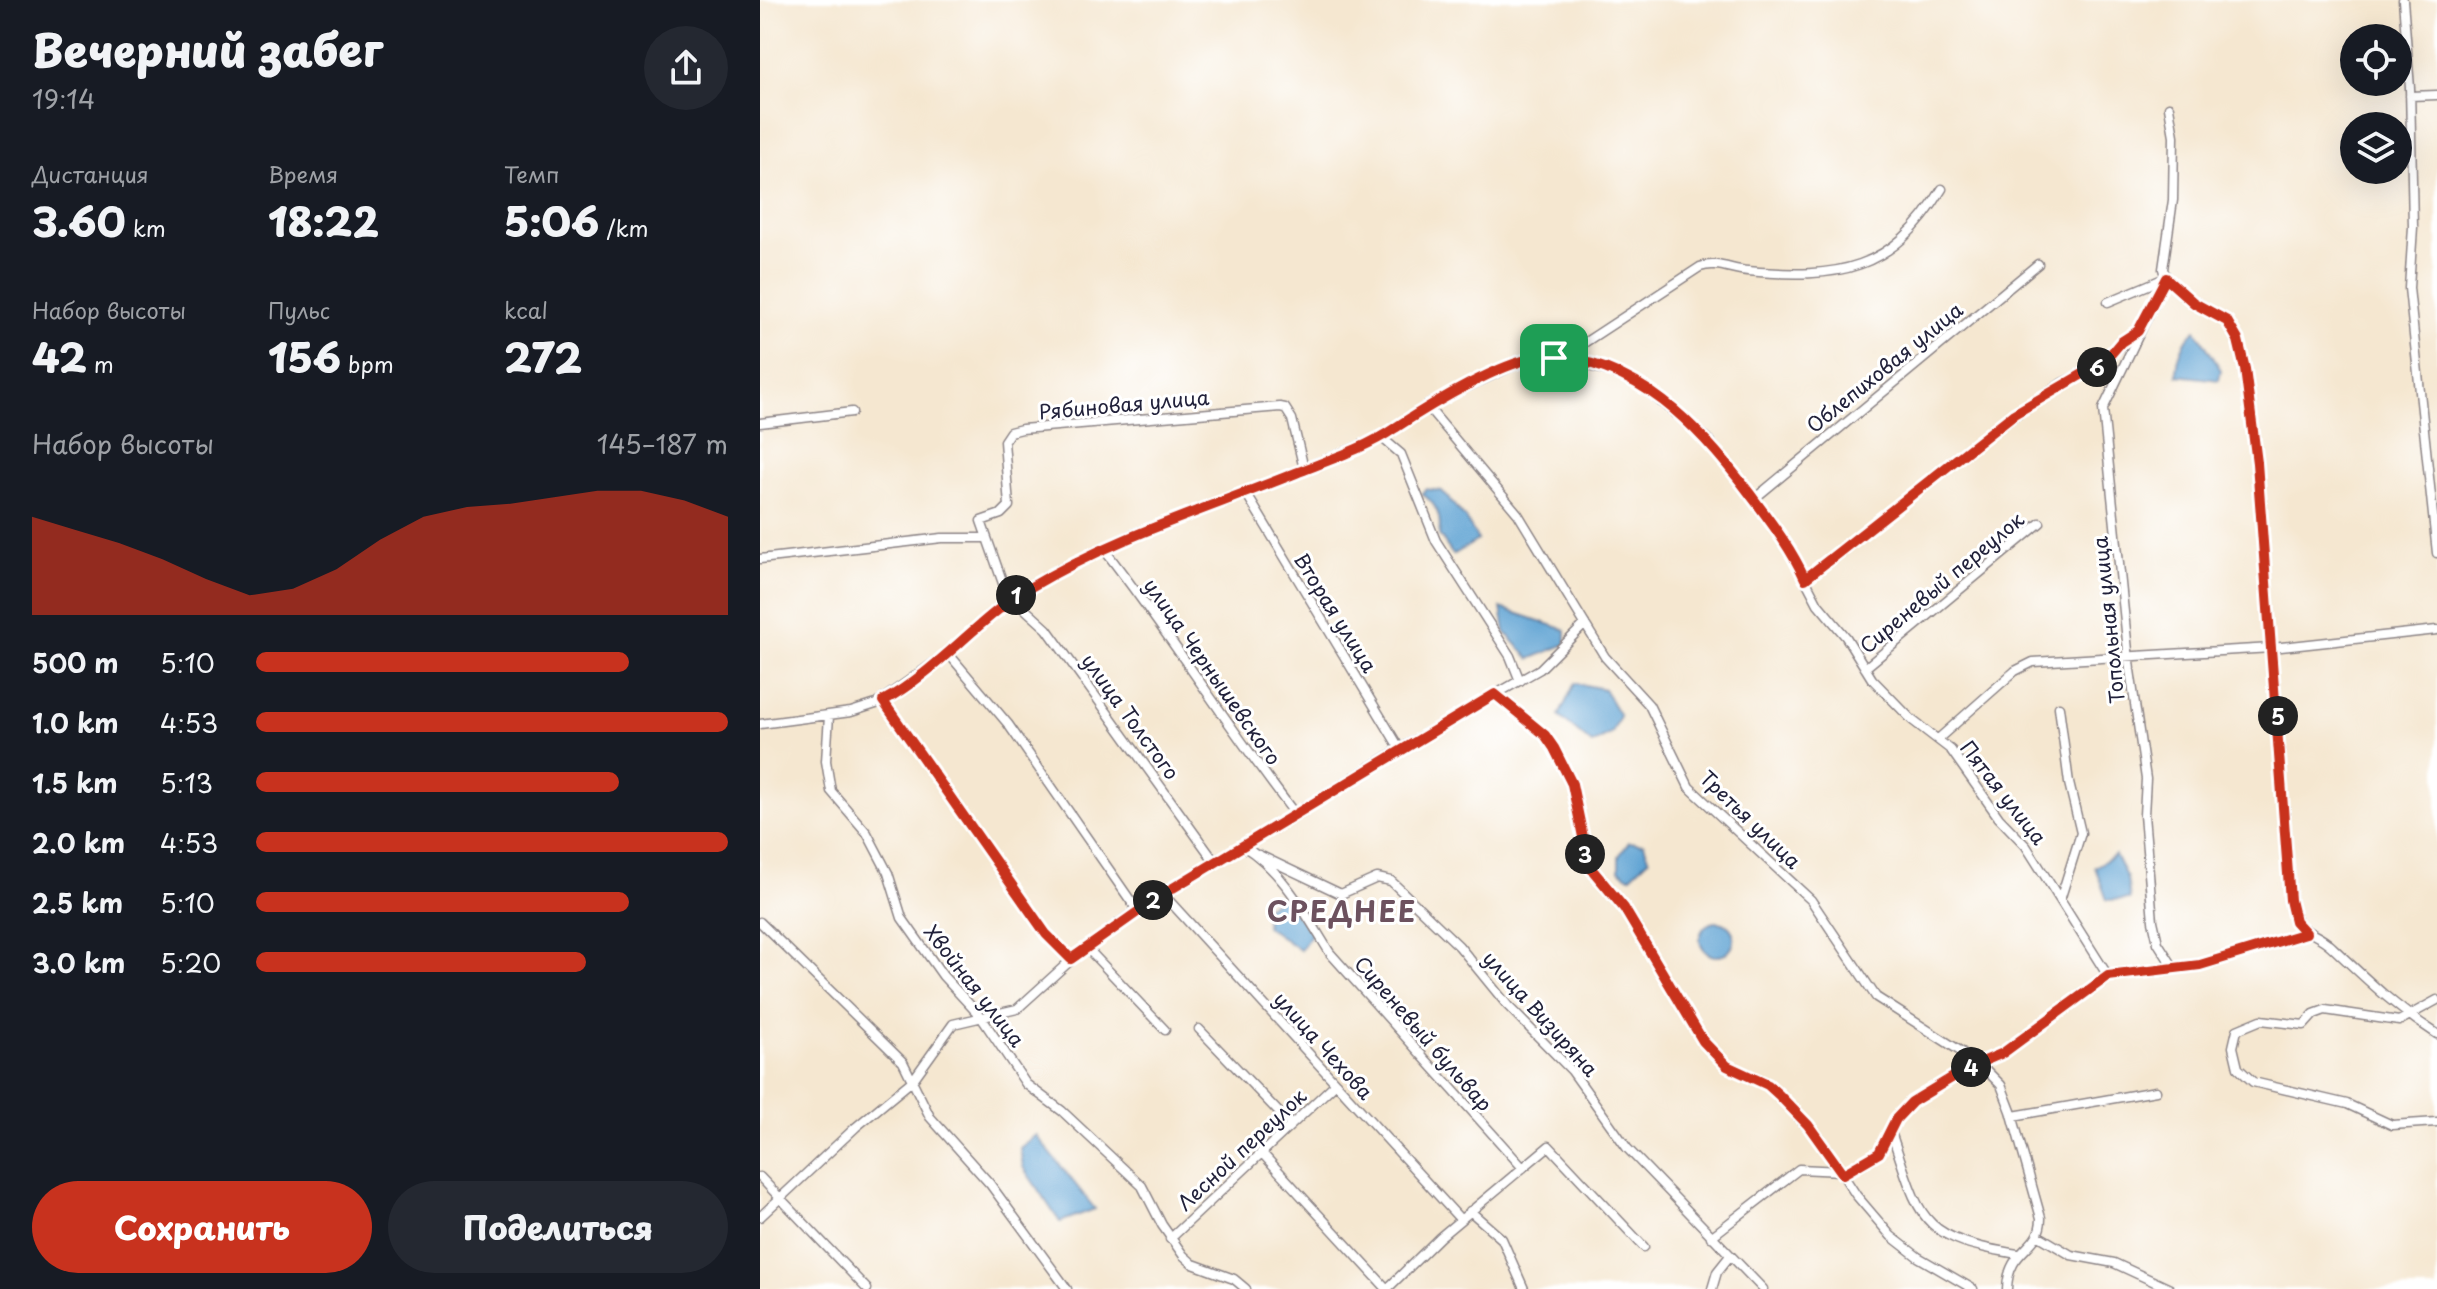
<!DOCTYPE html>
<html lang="ru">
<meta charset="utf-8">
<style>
:root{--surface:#171b24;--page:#242831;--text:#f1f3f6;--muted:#9ea1a6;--accent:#c8321e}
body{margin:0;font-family:"Playpen Sans",sans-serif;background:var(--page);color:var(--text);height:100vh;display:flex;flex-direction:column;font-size:30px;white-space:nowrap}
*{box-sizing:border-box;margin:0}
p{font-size:26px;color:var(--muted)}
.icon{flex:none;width:44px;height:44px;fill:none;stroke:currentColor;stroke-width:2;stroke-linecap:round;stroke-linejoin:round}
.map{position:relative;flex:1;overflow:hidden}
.details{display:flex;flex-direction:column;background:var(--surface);width:760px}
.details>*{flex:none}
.buttons{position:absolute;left:1580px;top:24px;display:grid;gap:16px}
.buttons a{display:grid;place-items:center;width:72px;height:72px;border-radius:50%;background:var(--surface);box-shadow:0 8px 32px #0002;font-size:40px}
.pin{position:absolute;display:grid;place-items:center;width:68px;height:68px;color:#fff;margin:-34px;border-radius:16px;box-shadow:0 4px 12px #0006}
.km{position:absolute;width:40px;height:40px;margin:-20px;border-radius:50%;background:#222;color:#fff;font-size:22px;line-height:40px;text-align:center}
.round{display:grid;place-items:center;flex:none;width:84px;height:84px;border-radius:42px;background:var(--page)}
.summary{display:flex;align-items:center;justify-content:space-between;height:136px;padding:0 32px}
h1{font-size:44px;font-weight:800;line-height:60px}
.metrics{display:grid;grid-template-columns:repeat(3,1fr);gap:12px;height:136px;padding:8px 32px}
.metrics div{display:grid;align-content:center}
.metrics b{font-size:40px;font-weight:800}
.metrics small{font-size:22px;font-weight:400}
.metrics p{font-size:22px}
.chart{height:224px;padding:16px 32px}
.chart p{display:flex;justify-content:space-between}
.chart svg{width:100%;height:144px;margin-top:8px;fill:var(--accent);opacity:.7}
.button{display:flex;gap:16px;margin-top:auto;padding:16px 32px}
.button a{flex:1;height:92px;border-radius:48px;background:var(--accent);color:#fff;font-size:32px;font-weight:800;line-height:92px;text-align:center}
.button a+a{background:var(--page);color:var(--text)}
ul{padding:0 32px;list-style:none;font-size:26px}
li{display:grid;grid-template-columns:128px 96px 1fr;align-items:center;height:60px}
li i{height:20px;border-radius:10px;background:var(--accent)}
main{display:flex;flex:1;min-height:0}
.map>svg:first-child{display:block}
</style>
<main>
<section class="details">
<div class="summary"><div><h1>Вечерний забег</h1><p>19:14</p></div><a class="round"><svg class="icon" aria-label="share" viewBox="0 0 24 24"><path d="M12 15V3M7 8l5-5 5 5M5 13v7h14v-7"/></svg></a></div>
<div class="metrics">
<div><p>Дистанция</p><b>3.60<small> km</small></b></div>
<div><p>Время</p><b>18:22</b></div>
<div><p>Темп</p><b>5:06<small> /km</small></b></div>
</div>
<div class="metrics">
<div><p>Набор высоты</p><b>42<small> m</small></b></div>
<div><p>Пульс</p><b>156<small> bpm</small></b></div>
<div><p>kcal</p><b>272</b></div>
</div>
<div class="chart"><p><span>Набор высоты</span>145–187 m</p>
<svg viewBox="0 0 160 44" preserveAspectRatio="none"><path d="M0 44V14L10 18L20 22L30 27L40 33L50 38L60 36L70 30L80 21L90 14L100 11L110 10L120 8L130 6L140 6L150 9L160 14V44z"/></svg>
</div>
<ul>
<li><b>500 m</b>5:10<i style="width:79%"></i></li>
<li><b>1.0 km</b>4:53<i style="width:100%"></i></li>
<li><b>1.5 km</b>5:13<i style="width:77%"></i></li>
<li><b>2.0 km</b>4:53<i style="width:100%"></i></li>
<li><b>2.5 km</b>5:10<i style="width:79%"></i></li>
<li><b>3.0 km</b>5:20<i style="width:70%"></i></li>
</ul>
<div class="button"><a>Сохранить</a><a>Поделиться</a></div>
</section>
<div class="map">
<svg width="1677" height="1289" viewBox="0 0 1677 1289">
<rect width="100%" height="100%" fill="#fff"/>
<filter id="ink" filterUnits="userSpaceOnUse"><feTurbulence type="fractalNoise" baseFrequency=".0125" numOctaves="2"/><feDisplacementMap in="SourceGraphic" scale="16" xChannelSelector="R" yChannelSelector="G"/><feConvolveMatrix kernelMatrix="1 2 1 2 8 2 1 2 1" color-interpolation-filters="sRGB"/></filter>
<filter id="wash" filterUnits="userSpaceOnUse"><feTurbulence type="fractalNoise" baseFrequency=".006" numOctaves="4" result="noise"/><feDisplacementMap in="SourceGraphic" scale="32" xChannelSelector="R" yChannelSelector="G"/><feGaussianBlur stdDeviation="1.8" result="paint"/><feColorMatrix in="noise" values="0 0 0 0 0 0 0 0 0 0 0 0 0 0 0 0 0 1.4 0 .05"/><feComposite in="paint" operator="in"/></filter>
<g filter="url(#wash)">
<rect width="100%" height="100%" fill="#f5e7d0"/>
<!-- water -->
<path fill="#5ea3d3" stroke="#406287" stroke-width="2" d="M1436,330L1461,370L1459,380L1417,375C1417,358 1423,340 1436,330Z
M665,489L682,491L706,519L718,540L693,555L679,535C682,518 677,504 662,494Z
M741,608L806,630V644L770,659L745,632Z
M815,683L844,689L860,716L852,733L832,744L799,716Z
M869,842L884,844L889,859L870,877L859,870V856Z
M1355,855L1367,878L1370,899L1347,900L1335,867Z
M522,898L552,933L540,950L506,926L505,907Z
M940 939a17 17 0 1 1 34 0a17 17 0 1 1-34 0Z
M276,1135L335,1209L300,1222L263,1167L260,1148Z"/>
</g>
<g filter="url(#ink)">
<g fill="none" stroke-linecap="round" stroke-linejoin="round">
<defs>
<path id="minor" d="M1643,0L1650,88L1653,227L1649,288L1677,553
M1650,96L1677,95
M1409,107L1414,136L1413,200L1403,269L1406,278L1425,296L1467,321L1478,340L1485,369L1497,463L1532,910C1539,934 1555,931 1571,946C1607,980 1635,1007 1677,1034
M1406,278L1343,409L1370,670L1386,779L1384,815L1393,921L1398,943L1414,968
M1348,302L1405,278
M795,358L849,371L876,382L947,438L1026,543L1058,604L1086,637L1112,679L1152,720L1191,750L1239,818L1266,846L1348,976
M667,406L758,514L845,657L889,705L929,787L1051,900L1116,997L1219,1063L1241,1085L1251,1111L1281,1218C1281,1251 1248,1247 1247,1289
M0,423L92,412
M621,437L641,454L676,541L750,656L760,681
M486,493L640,749
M994,499L1278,264
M343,548C410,634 468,727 535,814
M0,559L182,538H226
M1045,579L1235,429L1302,383L1337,367L1377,332
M188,653L248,724L377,910
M1105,668L1280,523
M735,694L785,735L794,748L812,784L829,866L864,908L943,1041L967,1066L1008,1085L1019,1095L1063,1144L1096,1195L1131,1236L1158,1257L1213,1289
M123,701L286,934L311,959
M1299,707L1309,783L1321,833L1300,900
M69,716L66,761L71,791L107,833L128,873L142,918L183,976L221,1017L266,1084L302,1111L382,1186L402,1225L423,1255L433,1264L474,1279L486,1289
M0,724L91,712L116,704L188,653L250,599L295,572L372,535L486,493L621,437L670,404L761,362L794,358L821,345L940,267C957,261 971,270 988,271C1078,279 1132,272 1182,189
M1178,739L1255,671L1273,662L1512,648L1677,630
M483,846C522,869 547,916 570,953L763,1168
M499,855L581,894L617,878L631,881L699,946L748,1006L812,1071L867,1148L1003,1289
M455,862L287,629L246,592L221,521L241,514L249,506L244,441L250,432L262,429L520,407L525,408L532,419L544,469
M403,894L700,1219
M0,922L143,1062L170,1117L230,1184L307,1289
M326,947L405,1030
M1677,1000L1639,1021L1565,1010L1554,1014L1544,1025L1501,1020L1477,1030L1473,1047L1478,1068L1493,1082L1587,1104L1632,1125L1677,1122
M439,1029L531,1125
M1253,1116L1396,1091
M1131,1132C1161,1220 1158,1238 1258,1254
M501,1152L627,1289
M1083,1174L1119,1153L1136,1119L1152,1102L1208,1068L1243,1053L1348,976L1440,965L1546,933
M0,1177L107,1289
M710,1211L742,1239L764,1289
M0,1217L96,1127L153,1080L193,1024L257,1009L320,952L377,910L640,749L780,669L825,624
M1279,1236L1311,1255L1354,1263L1410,1289
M951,1237L1039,1169L1081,1171
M410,1239L576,1083
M627,1289L680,1237L789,1146L884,1247
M952,1289L957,1272L969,1257"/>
</defs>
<!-- minor casing -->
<use href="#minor" stroke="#8c8486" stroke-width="11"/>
<!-- minor -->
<use href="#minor" stroke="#fff" stroke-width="8"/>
</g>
</g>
<g fill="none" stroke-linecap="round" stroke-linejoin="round" filter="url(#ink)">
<defs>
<path id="route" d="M1406,278L1434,303L1467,321L1478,340L1485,369L1497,463L1530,900L1535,921L1546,933L1440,965L1348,976L1243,1053L1208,1068L1152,1102L1136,1119L1119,1153L1083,1174L1048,1125L1019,1095L1008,1085L967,1066L943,1041L864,908L829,866L812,784L794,748L785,735L735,694L403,894L311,959L286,934L123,701C178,671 217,619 271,587C354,537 447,509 536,473C569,460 606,448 635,428C667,407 749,356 787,357C877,359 940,427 990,494C1010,521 1031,548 1045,579L1254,414L1345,361L1361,342L1378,331Z"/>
</defs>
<!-- route casing -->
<use href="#route" stroke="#fff" stroke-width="16"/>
<!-- route -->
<use href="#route" stroke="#c8321e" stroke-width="10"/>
</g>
<g text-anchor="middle" stroke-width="6" stroke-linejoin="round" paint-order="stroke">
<!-- street labels -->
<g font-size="20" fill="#22223b" stroke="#fff">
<text transform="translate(1125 368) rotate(-39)" y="7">Облепиховая улица</text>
<text transform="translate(364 405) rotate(-5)" y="7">Рябиновая улица</text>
<text transform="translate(1182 583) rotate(-40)" y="7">Сиреневый переулок</text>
<text transform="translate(575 613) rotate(58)" y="7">Вторая улица</text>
<text transform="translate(1349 620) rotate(-96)" y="7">Топольная улица</text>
<text transform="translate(452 672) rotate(55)" y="7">улица Чернышевского</text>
<text transform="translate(370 717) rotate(54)" y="7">улица Толстого</text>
<text transform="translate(1243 793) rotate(52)" y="7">Пятая улица</text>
<text transform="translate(990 820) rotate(44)" y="7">Третья улица</text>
<text transform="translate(214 986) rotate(52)" y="7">Хвойная улица</text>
<text transform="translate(780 1014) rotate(48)" y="7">улица Визиряна</text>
<text transform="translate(663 1034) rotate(49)" y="7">Сиреневый бульвар</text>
<text transform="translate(563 1046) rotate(48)" y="7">улица Чехова</text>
<text transform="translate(482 1150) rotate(-43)" y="7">Лесной переулок</text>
</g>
<!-- district labels -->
<g font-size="28" font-weight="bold" letter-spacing="2" fill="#6d525f" stroke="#fff">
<text x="582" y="922">СРЕДНЕЕ</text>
</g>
</g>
</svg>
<div class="buttons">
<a><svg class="icon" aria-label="locate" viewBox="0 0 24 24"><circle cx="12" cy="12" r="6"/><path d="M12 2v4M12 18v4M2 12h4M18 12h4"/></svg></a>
<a><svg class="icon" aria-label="layers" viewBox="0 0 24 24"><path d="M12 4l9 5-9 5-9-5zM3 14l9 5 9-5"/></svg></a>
</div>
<div class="pin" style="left:794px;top:358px;background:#1e9e55"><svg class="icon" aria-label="arrive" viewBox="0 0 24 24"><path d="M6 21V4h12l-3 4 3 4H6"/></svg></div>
<b class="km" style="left:256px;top:595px">1</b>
<b class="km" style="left:393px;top:900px">2</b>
<b class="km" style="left:825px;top:854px">3</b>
<b class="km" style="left:1211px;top:1067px">4</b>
<b class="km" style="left:1518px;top:716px">5</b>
<b class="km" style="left:1337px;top:367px">6</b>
</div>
</main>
